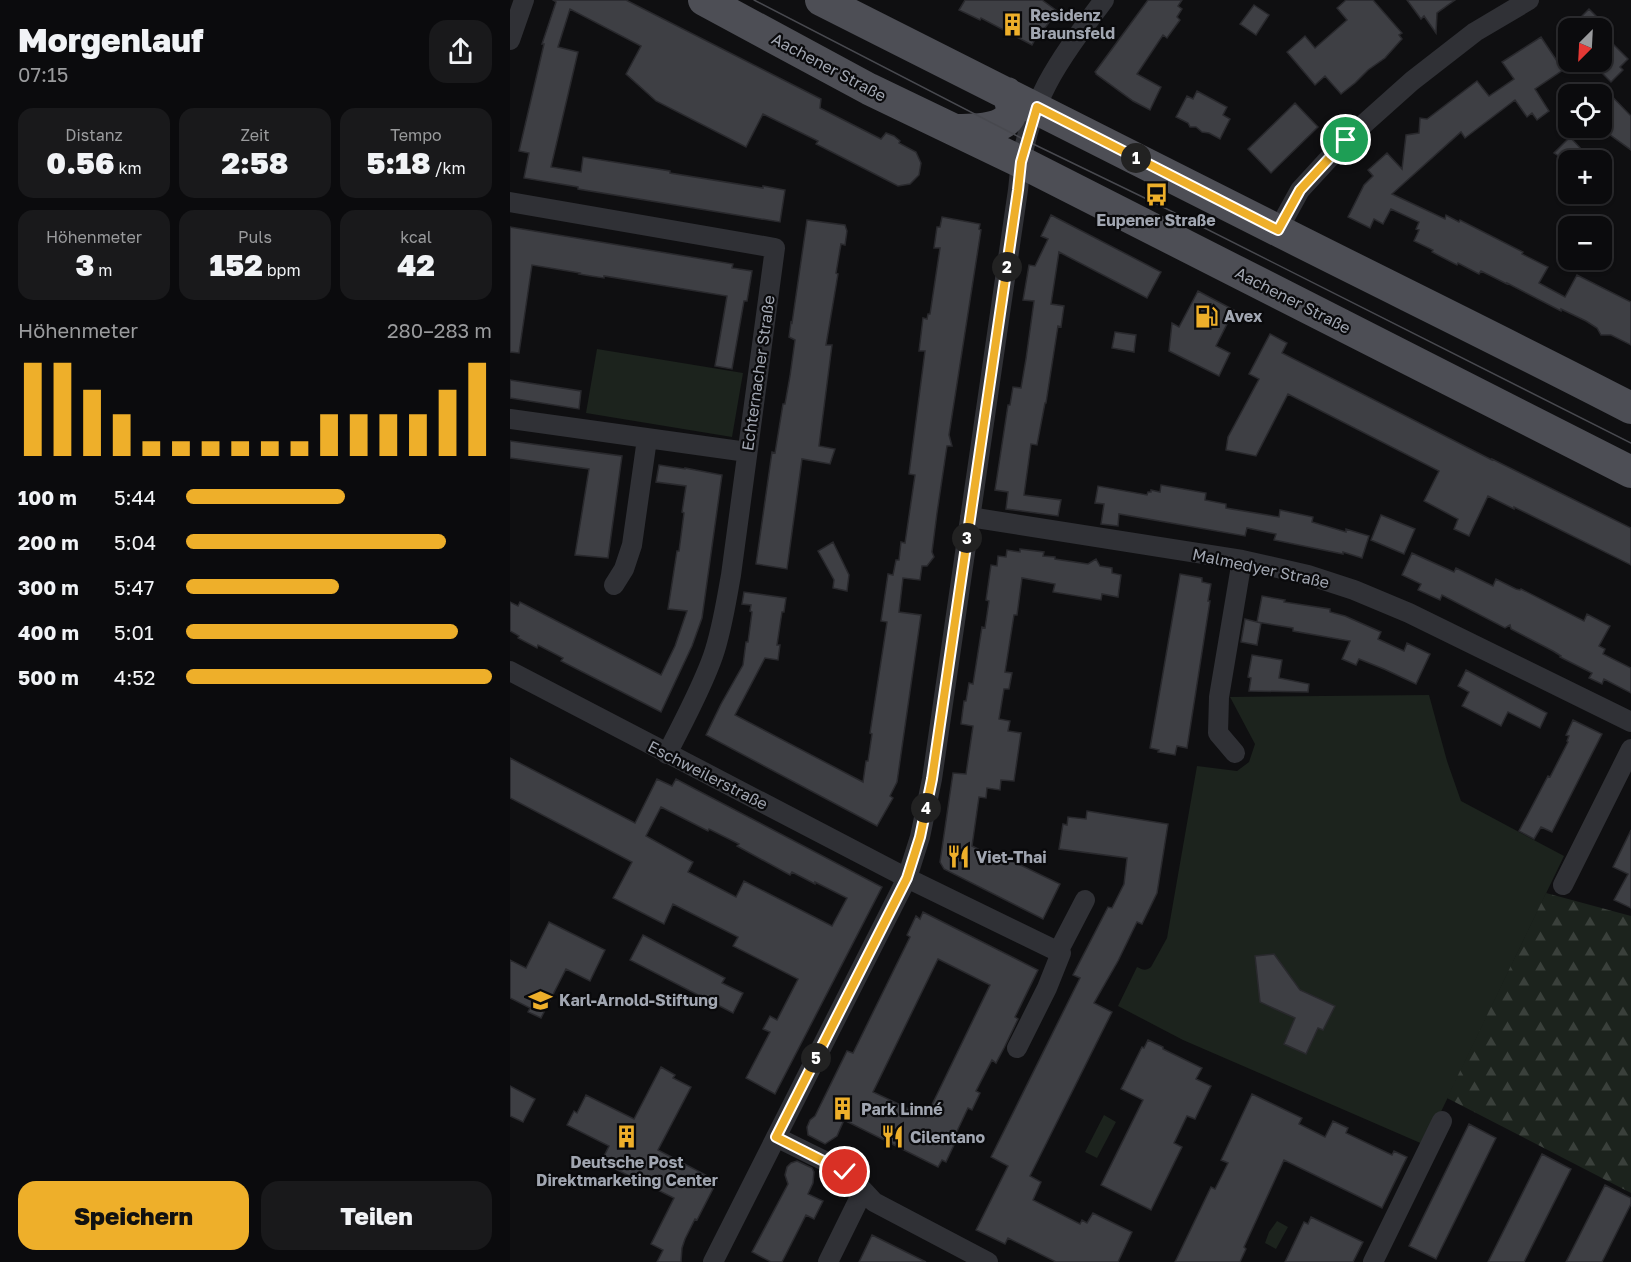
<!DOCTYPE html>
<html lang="de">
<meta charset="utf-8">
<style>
:root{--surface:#0b0b0d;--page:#19191b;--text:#f1f3f6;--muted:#9a9b9d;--line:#2b2b2e;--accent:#eeaf2a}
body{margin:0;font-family:"Golos Text",sans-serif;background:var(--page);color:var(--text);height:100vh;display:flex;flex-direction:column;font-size:22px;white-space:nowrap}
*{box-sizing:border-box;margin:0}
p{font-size:20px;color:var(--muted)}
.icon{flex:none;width:33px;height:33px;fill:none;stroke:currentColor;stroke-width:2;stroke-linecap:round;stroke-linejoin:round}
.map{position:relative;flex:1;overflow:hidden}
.side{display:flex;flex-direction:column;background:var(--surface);width:510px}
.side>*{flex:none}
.needle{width:39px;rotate:204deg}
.fabs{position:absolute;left:1048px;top:18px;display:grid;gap:12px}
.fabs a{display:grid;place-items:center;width:54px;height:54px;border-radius:12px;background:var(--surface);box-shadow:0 2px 4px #0004,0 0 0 2px var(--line);font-size:30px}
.pin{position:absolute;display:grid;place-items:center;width:51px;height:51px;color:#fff;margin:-26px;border:3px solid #fff;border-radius:50%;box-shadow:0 2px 6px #0007}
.km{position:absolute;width:30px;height:30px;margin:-15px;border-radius:50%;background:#222;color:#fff;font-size:16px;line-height:30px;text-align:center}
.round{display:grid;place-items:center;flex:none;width:63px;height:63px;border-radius:18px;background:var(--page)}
.summary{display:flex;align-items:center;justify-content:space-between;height:102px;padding:0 18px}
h1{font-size:33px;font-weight:800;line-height:45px}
.figures{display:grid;grid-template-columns:repeat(3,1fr);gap:9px;height:102px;padding:6px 18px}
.figures div{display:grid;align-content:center;border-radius:15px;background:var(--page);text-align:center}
.figures b{font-size:30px;font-weight:800}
.figures small{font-size:16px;font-weight:400}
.figures p{font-size:16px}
.chart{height:168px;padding:12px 18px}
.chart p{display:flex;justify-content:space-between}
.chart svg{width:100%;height:108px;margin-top:6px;stroke:var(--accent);stroke-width:6}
.primary-button{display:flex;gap:12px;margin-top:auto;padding:12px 18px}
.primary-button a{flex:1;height:69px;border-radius:18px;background:var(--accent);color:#111;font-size:24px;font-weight:800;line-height:69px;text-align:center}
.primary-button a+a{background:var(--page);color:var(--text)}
ul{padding:0 18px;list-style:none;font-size:20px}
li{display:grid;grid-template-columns:96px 72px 1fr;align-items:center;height:45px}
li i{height:15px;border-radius:8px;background:var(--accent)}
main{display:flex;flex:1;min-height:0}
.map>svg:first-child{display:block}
</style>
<main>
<section class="side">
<div class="summary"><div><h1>Morgenlauf</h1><p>07:15</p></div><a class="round"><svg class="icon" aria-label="share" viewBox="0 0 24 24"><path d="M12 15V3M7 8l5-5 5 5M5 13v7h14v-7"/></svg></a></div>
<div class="figures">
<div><p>Distanz</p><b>0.56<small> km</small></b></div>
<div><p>Zeit</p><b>2:58</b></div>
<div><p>Tempo</p><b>5:18<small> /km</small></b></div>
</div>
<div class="figures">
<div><p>Höhenmeter</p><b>3<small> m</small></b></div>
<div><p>Puls</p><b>152<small> bpm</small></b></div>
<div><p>kcal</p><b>42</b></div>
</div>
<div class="chart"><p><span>Höhenmeter</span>280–283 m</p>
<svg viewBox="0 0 160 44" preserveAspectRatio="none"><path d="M5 44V6M15 44V6M25 44V17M35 44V27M45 44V38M55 44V38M65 44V38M75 44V38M85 44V38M95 44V38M105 44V27M115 44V27M125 44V27M135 44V27M145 44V17M155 44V6"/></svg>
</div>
<ul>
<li><b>100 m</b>5:44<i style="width:52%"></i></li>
<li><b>200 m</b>5:04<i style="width:85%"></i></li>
<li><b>300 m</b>5:47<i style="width:50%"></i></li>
<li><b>400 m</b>5:01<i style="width:89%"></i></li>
<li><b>500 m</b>4:52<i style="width:100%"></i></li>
</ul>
<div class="primary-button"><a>Speichern</a><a>Teilen</a></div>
</section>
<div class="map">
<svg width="1121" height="1262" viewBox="0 0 1121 1262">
<defs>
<pattern id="forest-firs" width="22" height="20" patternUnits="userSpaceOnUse" patternTransform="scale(1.5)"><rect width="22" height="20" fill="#1c231d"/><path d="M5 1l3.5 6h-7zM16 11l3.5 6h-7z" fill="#3a403b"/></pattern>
</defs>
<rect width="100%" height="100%" fill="#0f0f11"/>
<!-- green -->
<path fill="#1c231d" d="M87,349L233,373L222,437L76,413Z
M919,695L937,761L951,801L1054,856L915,1145L673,1040L608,1006L627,967C633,970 636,971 641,967L657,938L687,766L727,771L739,762L745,744L720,697Z
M594,1115L606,1122L587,1158L575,1152Z
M767,1221L778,1227L766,1249L755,1243L759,1232Z"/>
<!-- forest -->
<path fill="url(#forest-firs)" d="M1036,893L1121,916V1193L937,1098Z"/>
<!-- building -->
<path fill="#3e3f44" stroke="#29292d" stroke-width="1.5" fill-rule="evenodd" d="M43,0H116L311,99L310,108L371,139L376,133L384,136L390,141L389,143L406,152L411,163L409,175L400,184L388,186L306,144L308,141L253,114L236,147L146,101L116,74L131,46L60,9L48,47L68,52L41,167L71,172L73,157L160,171V173L253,188V186L275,190L270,222L68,189V187L14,178L19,153L9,151L34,44H32L46,2Z
M455,0H532L547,11L530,35L528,34L522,45L471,18L470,20L449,10Z
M638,0H672L668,6L672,9L667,17L670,20L657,38L653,35L627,74L651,87L640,110L623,101L586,74V73L585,72Z
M836,0H863L892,33L889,35L892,39L875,58L858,70L845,83L831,94L815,76L805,85L777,52L795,36L805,48L837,20L827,8Z
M897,0H945L927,13L926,33L914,16L911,19Z
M744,5L759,15L746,35L730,24Z
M1079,9L1090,20L1081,28H1060Z
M1092,33L1118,59L1110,67L1113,70L1101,82L1081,62H1092Z
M1031,37L1053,70L1025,89L1039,111L1027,120L1022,113L1017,117L1005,100L955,138L951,132L882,194L935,219L936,215L949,222L950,220L1013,252L1012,254L1038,267L1029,283L1055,297L1067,275L1121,302V345L1101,335H1091L1087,328L1076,321L1051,309V311L997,283V284L971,271L969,274L948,263L947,265L922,252L923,250L904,241L909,230L906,229L909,222L881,209L873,224L864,219L860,228L838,217L854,185L863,176L858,170L877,153L892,169L896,135L909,133L910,118L917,119L967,81L979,96L1004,79L992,62Z
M1092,86L1121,116V150L1092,129Z
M687,91L717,107L713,115L720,119L710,139L699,133L692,132L686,127H680L678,123L666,117L677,96L683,99Z
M785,103L808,127L761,173L738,149Z
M1060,137L1073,151L1064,160H1059V163L1044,153Z
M541,215L651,272L637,298L549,252L541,304L554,306L551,327L548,326L536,403H535L527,445L521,444L514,495L551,500L548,516L496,509L498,492L485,490L498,405H500L503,387L511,388L516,359L524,301L513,300L519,265L525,266L538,239L531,236Z
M432,217L470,224L469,229L471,230L439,435L442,446H437L427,513L422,552L424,557L417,566H412L410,580L393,578L389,612L411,615L387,782L380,796L383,798L367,826L196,735L211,704L233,665L236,642H238L242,612L240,611L241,605L232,604L234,592L276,598L274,612H272L267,645H270L268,660L255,658L225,715L353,782L356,761H358L362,734L360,733L377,622L371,621L378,574L383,575L386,560H389L391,542L395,543L405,475L399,474L415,351H409L413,318L417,319L418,314H420L430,248H424L427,227H430Z
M297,220L335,225L337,231L335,245L331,244L326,273L328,274L316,345H322L309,446L325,449L320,464L292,459L277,569L246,564L262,452L265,453L273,404H275L280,376L285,340L279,337L281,322L282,323Z
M0,227L223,264L222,268L242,271L237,301H234L222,369L205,366L217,296L94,276V278L81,276L69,274L70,273L22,265L9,353L0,352Z
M688,291L724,310L706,346L720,353L709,376L659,351L662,323L669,327Z
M605,332L626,335L624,352L602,348Z
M760,334L777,343L772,353L982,460V459L1121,528V565L1004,507V509L978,496L959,536L944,529L948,519L914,501L929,471L778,394L746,456L716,450L718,437L749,379L739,374Z
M0,380L71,391L69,409L0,398Z
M0,441L112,456L98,558L65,555L79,469L0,458Z
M149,465L175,469V468L212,475L192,618L182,646L151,712L51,661L53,658L28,645L27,648L8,638L9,636L0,631V602L8,606L10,602L151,675L165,646L177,611L158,609L167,551H169L174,513L172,512L176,486L146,482Z
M651,485L696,493L695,500L716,504V508L769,517L770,510L803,517L802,522L836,532V529L859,536L852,558L833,552V554L764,540L766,534L737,528L735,536L609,514L608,526L591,524L594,504L585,503L588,486L637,495L638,492H641V490L650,492Z
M871,515L905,529L894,554L861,540Z
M323,542L339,575L337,591L323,588L324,580L308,551Z
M510,549L534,552L533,556L545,557V559L578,564L586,559L590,566L602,568V573L611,575L608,597L592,594L591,600L543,592L545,584L512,578L507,615H504L495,672L502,673L499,689H494L489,719L500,721L498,731L511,733L504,781L491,780L490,790L477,788L476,798L469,797L462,846L494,862L496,858L550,884L533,919L434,869L430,862L443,773L456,774L463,726L451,724L454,701H456L459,683L463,684L472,627L475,628L479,601L476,600L481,565L487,566L488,556L496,557L497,550L510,552Z
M902,553L944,572L946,568L983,586L986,579L1006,589L1010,590L1011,589L1074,621L1077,614L1100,626L1089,646L1095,649L1093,654L1121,668V693L1094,679L1092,684L1079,678L1082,673L1050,657L1051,656L1043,651L1001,629L1000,625L995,628L932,595L930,600L908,590L911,584L892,575Z
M670,574L692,578V582L701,584L698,601H700L677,748L667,746L665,755L648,752L649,750L640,748Z
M752,596L775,600L774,602L820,609V612L835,616L871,632L868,639L894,651L897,643L920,654L906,684L874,669L849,659L846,665L832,659L840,641L783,631V628L747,622Z
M735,619L751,623L747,645L731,642Z
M742,655L772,660L769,678L799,684L798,692L739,691L741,678L738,677Z
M956,670L1037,713L1030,728L998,712L991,726L952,706L959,692L948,686Z
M1063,720L1092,734L1042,832L1031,827L1024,839L1009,831L1038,776L1040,777L1058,742L1057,741L1059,736L1056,735Z
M0,758L125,823L147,779L162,786L166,779L372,887L265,1094L236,1078L260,1032L253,1029L260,1016L267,1020L288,979L223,946L228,937L163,904L154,924L103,898L122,862L0,798ZM151,807L198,831L199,829L229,844L227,846L280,875L282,872L305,884V882L337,898L322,926L234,881L226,897L178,872L183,862L136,836Z
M577,811L658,824L647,893L632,924L627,922L608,961L584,1003L602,1012L520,1176L531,1182L523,1200L570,1224L572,1220L577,1223L583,1213L622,1232L608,1262H546L498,1238L495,1244L466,1230L498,1166L481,1157L570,978L563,975L598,907L602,908L614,884L617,858L549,849L553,824L557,825L558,817L576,819Z
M1121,830V908L1104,900L1118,874L1103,867Z
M413,912L528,970L505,1017L508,1019L494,1048L486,1063L482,1060L466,1091L470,1093L462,1110L458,1108L441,1144L444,1145L436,1162L432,1160L428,1167L334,1120L327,1136L315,1144L298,1135L297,1127L300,1120L305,1116L337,1051L343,1053L400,937L397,935L406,916L410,919ZM428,959L480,985L416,1117L363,1092Z
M39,922L95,950L80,981L56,969L31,1018L18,1012L20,1008L0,998V960L16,968Z
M133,935L215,978L212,983L233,993L223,1013L120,960Z
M764,954L790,990L825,1006L813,1030L808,1028L796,1054L774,1044L785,1018L750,1002L745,956Z
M638,1040L653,1047V1049L692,1068L686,1079L701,1086L685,1119L677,1116L664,1143L672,1147L641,1210L591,1185L633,1100L611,1089L632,1047L634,1048Z
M151,1067L165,1075L163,1078L181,1087L148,1150L207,1181L187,1220L185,1219L175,1239L172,1248L171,1262H147L153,1250L141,1244L164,1198L91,1162L99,1146L57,1125L64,1111L67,1113L76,1095L124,1119Z
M0,1086L25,1099L13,1122L0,1116Z
M742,1094L792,1118L789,1124L815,1137L823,1121L838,1128L836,1133L882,1155L884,1151L897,1157L872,1208L774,1160L734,1247L736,1249L730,1262H665L701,1187L705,1189L718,1163L711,1160Z
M959,1124L986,1138L926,1259L899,1246Z
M1032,1154L1061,1169L1014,1262H978Z
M287,1161L302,1168L304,1172L303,1183L298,1194L313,1201L304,1219L296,1215L272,1262H261L242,1252L278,1184L275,1175L277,1167L281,1163Z
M1095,1185L1121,1198V1204L1092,1262H1056Z
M801,1217L853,1242L843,1262H775L794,1222L798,1224Z
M362,1235L416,1262H349Z"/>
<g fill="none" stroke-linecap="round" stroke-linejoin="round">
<!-- minor -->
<path stroke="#303136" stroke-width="20" d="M0,40L14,0
M0,202L265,248L221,575C216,602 212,630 203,656C191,690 173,722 157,754
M768,230L790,190L836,140L902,81L965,32L1019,0
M0,419L237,452
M460,517L732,560L798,575L844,590L899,613L1121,722
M104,585L114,569L122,545L137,439
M0,671L397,878L551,953L537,988L507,1048
M725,753L708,733L709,697L732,560
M1053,885L1121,749
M548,952L575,900
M266,1137L335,1171L364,1202L478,1262
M203,1262L397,878L410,837L422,779L508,190C511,154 520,116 537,84C553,54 574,27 594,0
M318,1262L353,1191
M863,1262L932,1121"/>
<!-- primary -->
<path stroke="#4d4e55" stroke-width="32" d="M194,0L359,89L511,162L1121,472
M311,0C465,77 618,155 771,232C888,291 1005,348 1121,408
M445,130C470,130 516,130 497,93"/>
<!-- tram -->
<path stroke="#48494f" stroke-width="1.5" d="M244,0L517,141L643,202L1121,443"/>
</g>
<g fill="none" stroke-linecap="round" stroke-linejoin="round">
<defs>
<path id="route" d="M335,1172L266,1137L397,878L410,837L422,779L508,190L511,162L527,107L768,230L790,190L836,140"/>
</defs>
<!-- route casing -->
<use href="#route" stroke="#fff" stroke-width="12"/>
<!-- route -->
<use href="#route" stroke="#eeaf2a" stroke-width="8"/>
</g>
<!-- icons -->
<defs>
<symbol id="building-bare" viewBox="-9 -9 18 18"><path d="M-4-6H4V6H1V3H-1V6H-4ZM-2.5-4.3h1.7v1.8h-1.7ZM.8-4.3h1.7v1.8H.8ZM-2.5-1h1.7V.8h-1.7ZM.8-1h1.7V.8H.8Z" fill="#eeaf2a" stroke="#0a0a0c" stroke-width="2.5" paint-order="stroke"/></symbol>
<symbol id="bus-bare" viewBox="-9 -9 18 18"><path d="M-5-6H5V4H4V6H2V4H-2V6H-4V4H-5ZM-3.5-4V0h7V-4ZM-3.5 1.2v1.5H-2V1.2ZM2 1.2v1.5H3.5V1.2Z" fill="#eeaf2a" stroke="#0a0a0c" stroke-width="2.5" paint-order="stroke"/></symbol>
<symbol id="fuel-bare" viewBox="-9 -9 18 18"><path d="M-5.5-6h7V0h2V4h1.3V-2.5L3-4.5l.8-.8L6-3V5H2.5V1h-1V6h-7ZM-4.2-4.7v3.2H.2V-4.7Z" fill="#eeaf2a" stroke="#0a0a0c" stroke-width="2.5" paint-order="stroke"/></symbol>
<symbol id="restaurant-bare" viewBox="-9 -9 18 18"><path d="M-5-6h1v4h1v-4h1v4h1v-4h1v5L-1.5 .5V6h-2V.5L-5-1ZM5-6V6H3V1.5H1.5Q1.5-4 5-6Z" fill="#eeaf2a" stroke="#0a0a0c" stroke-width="2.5" paint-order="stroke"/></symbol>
<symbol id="school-bare" viewBox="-9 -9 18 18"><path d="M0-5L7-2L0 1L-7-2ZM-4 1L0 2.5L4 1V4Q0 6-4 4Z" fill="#eeaf2a" stroke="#0a0a0c" stroke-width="2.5" paint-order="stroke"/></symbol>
</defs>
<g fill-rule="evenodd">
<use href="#building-bare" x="486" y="8" width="33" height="33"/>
<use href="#bus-bare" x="630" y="178" width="33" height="33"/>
<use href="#fuel-bare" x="680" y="300" width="33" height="33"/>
<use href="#restaurant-bare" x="432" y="840" width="33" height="33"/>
<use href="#school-bare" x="14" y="984" width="33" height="33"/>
<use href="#building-bare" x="316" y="1092" width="33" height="33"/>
<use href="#building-bare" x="100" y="1120" width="33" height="33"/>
<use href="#restaurant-bare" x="366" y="1120" width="33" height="33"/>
</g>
<g text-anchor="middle" stroke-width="4.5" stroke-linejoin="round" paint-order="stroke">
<!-- poi labels -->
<g font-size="16" font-weight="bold" fill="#a1a6b1" stroke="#0a0a0c" text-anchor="start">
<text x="520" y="21">Residenz<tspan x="520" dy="18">Braunsfeld</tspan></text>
<text x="646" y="226" text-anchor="middle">Eupener Straße</text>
<text x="714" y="322">Avex</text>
<text x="466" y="863">Viet-Thai</text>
<text x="49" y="1006">Karl-Arnold-Stiftung</text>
<text x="351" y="1115">Park Linné</text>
<text x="400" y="1143">Cilentano</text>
<text x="117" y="1168" text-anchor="middle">Deutsche Post<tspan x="117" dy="18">Direktmarketing Center</tspan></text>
</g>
<!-- street labels -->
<g font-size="16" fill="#a1a6b1" stroke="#0a0a0c">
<text transform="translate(319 67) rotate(28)" y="6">Aachener Straße</text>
<text transform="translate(783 300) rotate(27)" y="6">Aachener Straße</text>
<text transform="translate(248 373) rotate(-82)" y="6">Echternacher Straße</text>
<text transform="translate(751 568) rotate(12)" y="6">Malmedyer Straße</text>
<text transform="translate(198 775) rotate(27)" y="6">Eschweilerstraße</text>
</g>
</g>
</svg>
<div class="fabs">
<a><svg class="needle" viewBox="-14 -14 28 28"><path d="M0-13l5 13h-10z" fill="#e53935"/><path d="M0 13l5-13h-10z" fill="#9a9b9d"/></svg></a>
<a><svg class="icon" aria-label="locate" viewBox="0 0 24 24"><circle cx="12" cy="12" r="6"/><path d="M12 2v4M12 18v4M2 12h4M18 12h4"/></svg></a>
<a>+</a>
<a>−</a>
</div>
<div class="pin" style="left:836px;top:140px;background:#1e9e55"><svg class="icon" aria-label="arrive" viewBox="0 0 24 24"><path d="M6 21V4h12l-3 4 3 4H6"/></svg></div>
<div class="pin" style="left:335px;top:1172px;background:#d93025"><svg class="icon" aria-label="check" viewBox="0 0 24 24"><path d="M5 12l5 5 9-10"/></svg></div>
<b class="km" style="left:626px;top:158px">1</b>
<b class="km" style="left:497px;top:267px">2</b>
<b class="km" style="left:457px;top:538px">3</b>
<b class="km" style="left:416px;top:808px">4</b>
<b class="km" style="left:306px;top:1058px">5</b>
</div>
</main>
